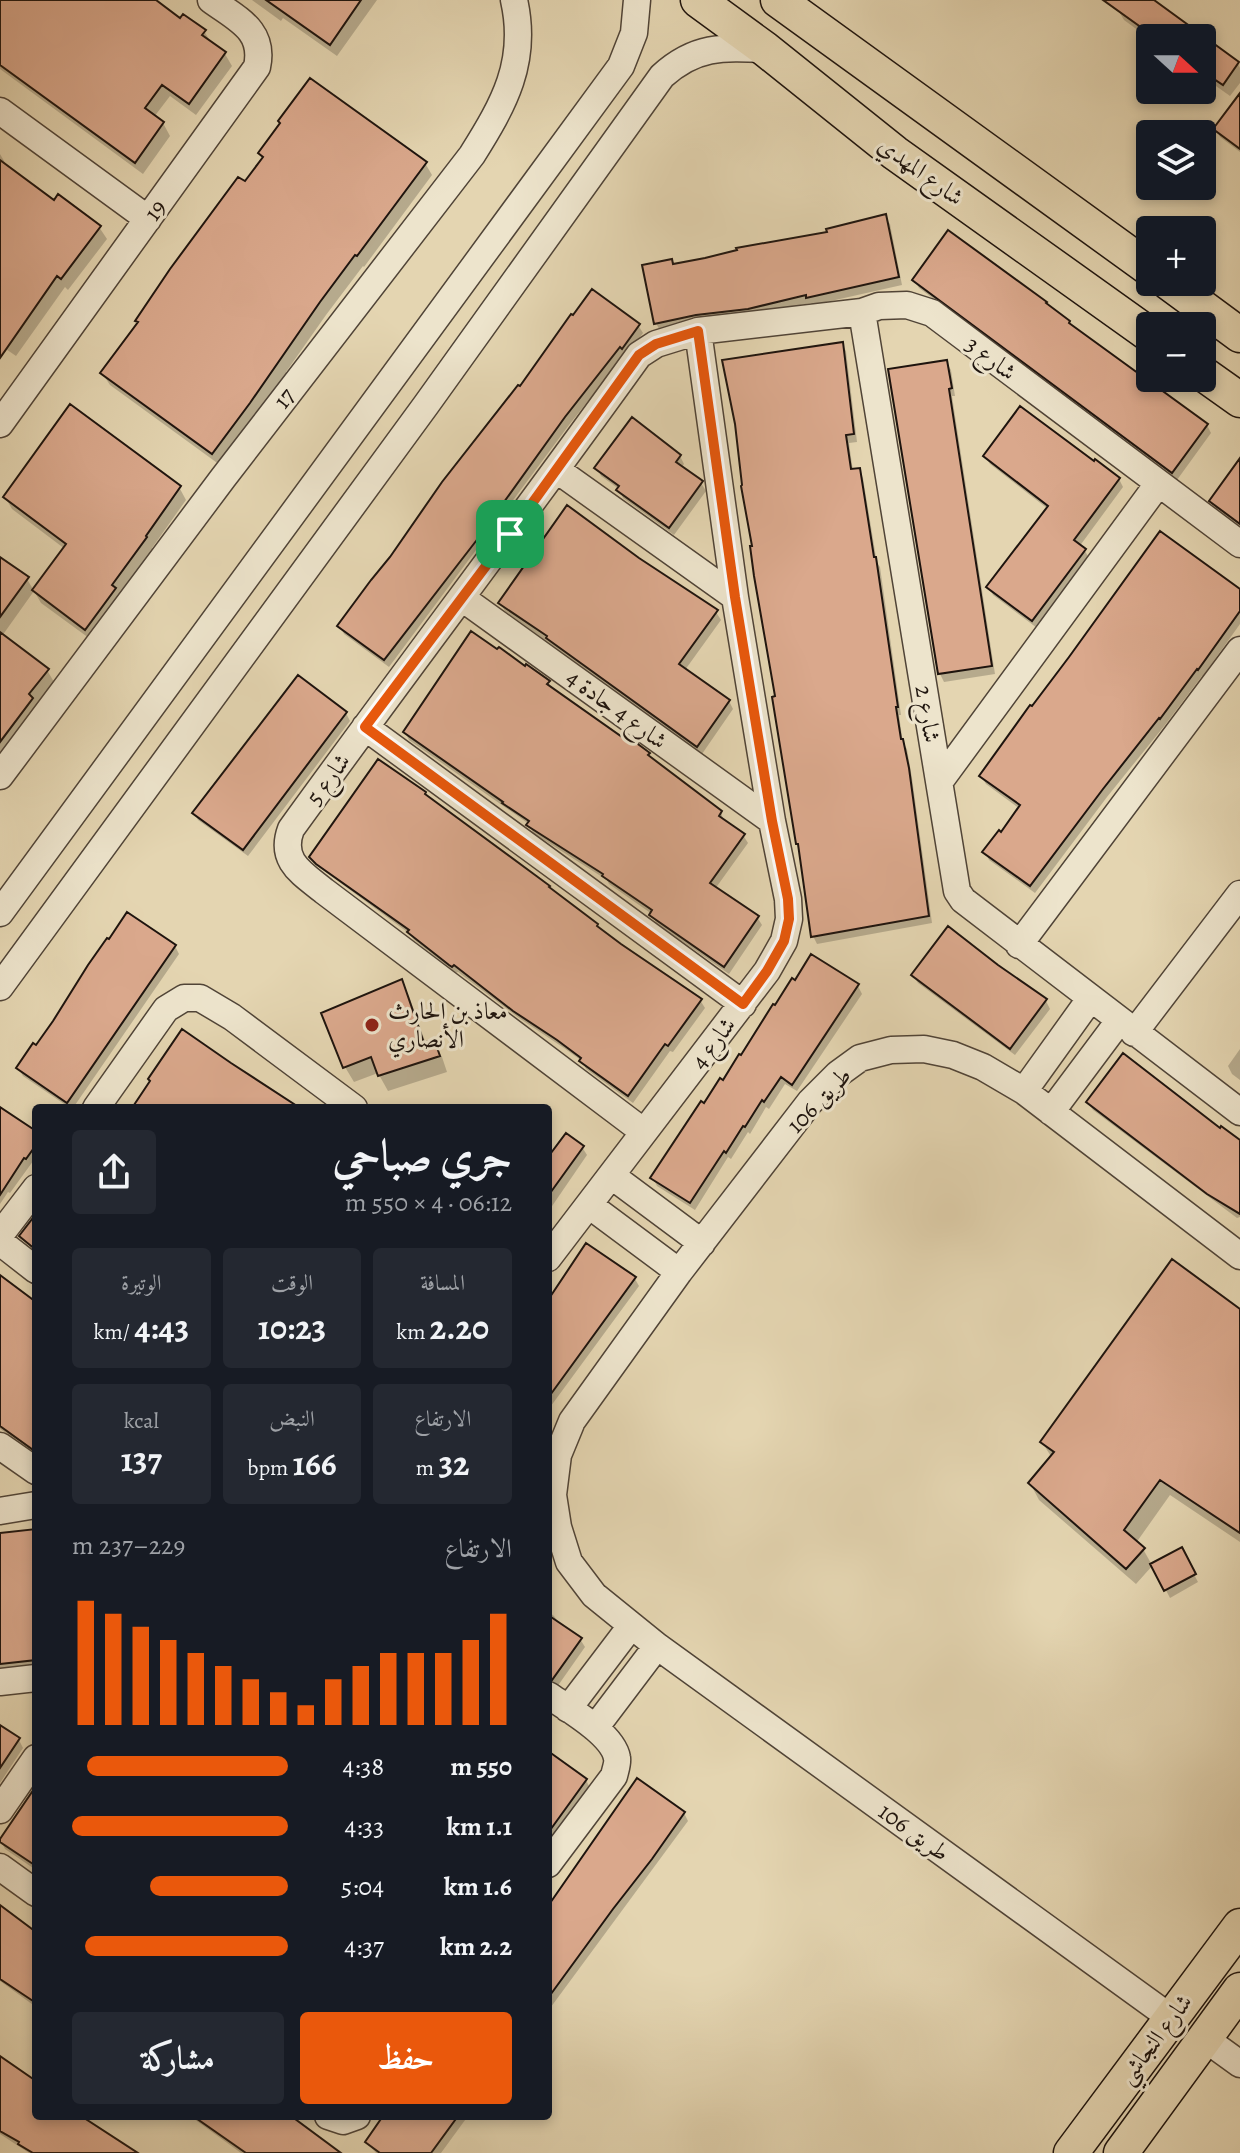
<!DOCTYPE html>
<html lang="ar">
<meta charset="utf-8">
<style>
:root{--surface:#171b24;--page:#242831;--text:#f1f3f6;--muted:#9ea1a6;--accent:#ea580c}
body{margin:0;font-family:Alegreya,Amiri,serif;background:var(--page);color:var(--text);direction:rtl;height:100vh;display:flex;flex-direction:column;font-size:30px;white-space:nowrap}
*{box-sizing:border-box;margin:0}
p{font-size:26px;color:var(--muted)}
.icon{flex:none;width:44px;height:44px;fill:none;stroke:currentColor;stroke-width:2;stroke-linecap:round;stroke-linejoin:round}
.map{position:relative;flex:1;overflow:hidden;direction:ltr}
.panel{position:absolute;left:32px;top:1104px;width:520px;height:1016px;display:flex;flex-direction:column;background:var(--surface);border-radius:8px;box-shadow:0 4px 12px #0003;direction:rtl}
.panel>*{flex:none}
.needle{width:52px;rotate:111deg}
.fabs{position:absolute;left:1136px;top:24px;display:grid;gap:16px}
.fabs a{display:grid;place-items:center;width:80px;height:80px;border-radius:8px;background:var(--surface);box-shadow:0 4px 12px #0003;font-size:40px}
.pin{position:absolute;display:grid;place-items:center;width:68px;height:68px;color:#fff;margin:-34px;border-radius:16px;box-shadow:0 4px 12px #0006}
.round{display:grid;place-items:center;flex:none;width:84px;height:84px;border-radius:8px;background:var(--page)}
.headline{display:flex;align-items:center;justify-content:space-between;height:136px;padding:0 40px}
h1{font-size:44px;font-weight:700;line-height:60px}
.figures{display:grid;grid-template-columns:repeat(3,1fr);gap:12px;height:136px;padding:8px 40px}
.figures div{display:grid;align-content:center;border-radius:8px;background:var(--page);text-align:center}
.figures b{font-size:34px;font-weight:700}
.figures small{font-size:22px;font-weight:400}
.figures p{font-size:22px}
.chart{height:224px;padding:16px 40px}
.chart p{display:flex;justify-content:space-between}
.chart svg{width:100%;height:144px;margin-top:8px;stroke:var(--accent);stroke-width:6}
.action{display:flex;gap:16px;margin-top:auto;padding:16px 40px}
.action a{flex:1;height:92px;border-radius:8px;background:var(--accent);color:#fff;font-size:32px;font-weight:700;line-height:92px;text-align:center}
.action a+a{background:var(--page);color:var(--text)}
ul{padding:0 40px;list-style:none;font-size:26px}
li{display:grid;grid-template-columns:128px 96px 1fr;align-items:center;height:60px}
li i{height:20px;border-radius:10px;background:var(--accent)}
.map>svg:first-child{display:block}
</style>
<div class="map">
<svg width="1240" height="2153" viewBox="0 0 1240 2153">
<rect width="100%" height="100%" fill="#e4d5b1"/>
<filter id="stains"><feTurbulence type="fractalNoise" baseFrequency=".0025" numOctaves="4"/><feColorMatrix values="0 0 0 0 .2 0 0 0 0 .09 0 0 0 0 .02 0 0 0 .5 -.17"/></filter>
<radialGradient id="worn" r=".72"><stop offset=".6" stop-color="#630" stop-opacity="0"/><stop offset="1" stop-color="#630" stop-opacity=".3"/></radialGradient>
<!-- shadow -->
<path fill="#0003" d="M0,0H152L181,20L204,31L212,44L225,54L232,66L196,115L170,96L154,117L163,123L170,136L143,174L0,69Z
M252,0H377L337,56L283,18L281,21Z
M1122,0H1150L1238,64L1240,68V83L1230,96L1202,76V38L1150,39L1124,20L1117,8Z
M1240,97V152L1220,137L1216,129Z
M261,153L425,163L432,175L364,267L363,266L326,315L286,372V374L220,465L110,385L102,373L264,159Z
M0,154L7,166L54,203L99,227L107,239L68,290L65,287L16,356L0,345Z
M885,217L890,224L902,285L813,305L811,303L660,331L656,323L674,266L829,233Z
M914,280L1069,322L1072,328L1207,425L1211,433L1177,480L919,288Z
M638,325L643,333L627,355L625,354L569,425L389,667L344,634L340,626Z
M842,344L846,351L857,442L849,443L853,471L859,470L863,478L877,563L880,567L901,715H899L903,743L907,749L912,778L932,923L817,944L813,936L801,850L798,844Z
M946,362L951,370L955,396H952L995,674L944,682L940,674Z
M680,456L684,464L681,468L701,483L706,491L674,535L623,498L619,489L601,476L597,468Z
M985,456L1119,479L1123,487L1079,547L1085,551L1089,558L1037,628L993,595L989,588L1048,509L990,464Z
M1240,461V527L1216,509L1211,501Z
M179,487L186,500L152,548L153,551L93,641L41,603L34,591L2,636L47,670L54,682L36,706L0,767V559L27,579L34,591L65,549L12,509L5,497Z
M1240,591V624L1203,676H1202L1165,725L1107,797L1035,893L989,860L985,852L1001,835L1020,809L986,784L981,776L1032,709Z
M500,603L716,612L721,620L685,670L729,701L733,709L702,754L505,611Z
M548,682L553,691L625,742L648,754L651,759L721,812L724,822L743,835L748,843L715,889L757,917L762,925L729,974L656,923L652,914L609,884L607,880L533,833L529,824L409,740L405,732Z
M346,713L350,721L248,856L198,820L194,813Z
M425,793L428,798L597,925L599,930L700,1000L705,1008L673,1052L670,1051L633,1103L586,1069L582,1061L564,1048L519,1018L458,972L456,973L414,940L410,934L316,865L311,857Z
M175,946L179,954L73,1108H70L23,1076L18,1068L36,1048Z
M812,957L858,986L862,994L797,1091L785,1084L769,1109L766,1107L750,1134L748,1132L731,1159L728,1157L695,1210L657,1186L653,1178L742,1058L796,983Z
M913,975L1046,1001L1050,1009L1015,1055L918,983Z
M401,981L409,996L426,1044L433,1042L442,1057L447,1072L388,1091L378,1073L354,1082L345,1067L323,1014Z
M1240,1049V1080L1232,1074L1228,1066Z
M1088,1102L1220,1130L1240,1143V1217L1237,1218L1093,1110Z
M0,1110L36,1134V1157L10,1193L8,1192L0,1204Z
M582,1147L587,1155L548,1212V1161Z
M635,1279L639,1286L548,1410V1299L550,1301Z
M0,1282L36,1304V1454L0,1429Z
M1240,1311V1542L1170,1495L1136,1543L1143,1549L1152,1565L1181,1550L1198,1582L1170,1598L1153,1565L1136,1584L1039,1500L1030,1483L1052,1458L1042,1442Z
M36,1531V1668L0,1672V1535Z
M548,1611L554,1616L559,1623L580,1639L585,1647L557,1687H548Z
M0,1727L19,1740L23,1748L0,1783Z
M548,1754L586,1780L590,1788L548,1845Z
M36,1790V1870L5,1849L1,1841Z
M684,1813L688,1821L548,2011V1904L550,1906Z
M0,1910L36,1933V2007L0,1981Z
M0,2057L36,2083V2116H77L128,2153H29L0,2134Z
M190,2116H287L335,2153H241Z
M386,2116H468L441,2153H376L367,2143Z"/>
<!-- building -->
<path fill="#daa88c" stroke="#1e140e" stroke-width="2" d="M0,0H156L180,18L183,14L206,30L202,35L226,52L189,104L162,85L145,108L164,122L135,163L0,65Z
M266,0H361L330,45Z
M1103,0H1154L1239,62L1223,85L1202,71V38H1156Z
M310,78L427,162L357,256L355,255L320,302L250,403L212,454L100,373L138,322L135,321L170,269L238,177L245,181L263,157L258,153L280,123L278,121Z
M1240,93V149L1213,129Z
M0,160L54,200L58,194L101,226L61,279L57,276L0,358Z
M886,214L899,277L806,298V295L748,309L696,315L654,324L642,265L672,259L673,264L705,258L737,250L736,248L827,232L826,229Z
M948,230L1047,302L1046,303L1070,321L1069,323L1208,424L1172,473L912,280Z
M592,289L640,324L622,349L620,347L565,417L476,541L384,660L337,626L371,580L390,557L442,482L518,385L520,386L571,314L573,315Z
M843,342L854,434L846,435L851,469L860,468L874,557H876L898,707H896L901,739H903L909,768L929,916L811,937L798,844H796L772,697L775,696L754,576L750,546H752L741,486L742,485L735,424L722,360Z
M947,360L952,388L949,389L992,666L938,674L888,369Z
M70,404L181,486L146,536L147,537L112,585L116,588L85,630L32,590L66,544L3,497Z
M1020,406L1094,461L1095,459L1120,478L1074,540L1086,549L1032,621L986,587L1048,506L983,456Z
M632,417L681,455L676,462L703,481L669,528L616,490L619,486L594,468Z
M1240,458V524L1209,501Z
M567,505L639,558L718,610L679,664L730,700L697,747L546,638L547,636L498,603Z
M1160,531L1240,589V611L1198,670L1197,669L1160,719L1159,718L1103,789L1030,886L982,852L999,830L1001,832L1020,805L979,776L1030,705L1032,706L1069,657Z
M0,557L29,577L0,617Z
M471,631L497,649L499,647L525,666L526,664L550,681L547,684L625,739L627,736L650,753L648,755L722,811L719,816L745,834L710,883L759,916L724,967L649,915L652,910L602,876L603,874L526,825L529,821L502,803L503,802L403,732Z
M0,632L49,669L29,694L33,698L0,742Z
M298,675L347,712L243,850L192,813Z
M378,759L426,792L425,794L550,886L549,887L598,924L597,926L621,944L702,999L668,1046L665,1044L628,1096L579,1061L581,1058L557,1040L513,1011L454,965L452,967L449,965L407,932L409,930L316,864L309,857Z
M127,912L176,945L67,1103L16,1068L33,1043L36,1045L53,1021L88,965L107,938L109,939Z
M948,926L998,965L1047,999L1010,1049L911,975Z
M811,954L859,984L792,1085L781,1077L764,1102L762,1100L745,1127L743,1126L726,1153L724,1151L690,1203L650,1178L701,1101L704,1103L720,1078L723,1080L739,1054L741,1055L773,1004L775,1005L792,978L795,980Z
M402,979L424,1043L434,1039L440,1056L378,1076L371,1057L343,1068L321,1013Z
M182,1029L231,1063L300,1108H132L150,1081L148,1079Z
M1123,1053L1220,1128L1221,1126L1240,1140V1214L1207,1194L1086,1102Z
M0,1107L36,1131V1145L26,1159L24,1158L0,1195Z
M566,1133L584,1146L548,1196V1157Z
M36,1214V1250L19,1236Z
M586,1243L636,1277L548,1398V1300Z
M1172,1259L1240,1309V1533L1160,1480L1124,1530L1145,1548L1126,1569L1028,1483L1054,1452L1040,1442Z
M0,1275L36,1302V1452L0,1426Z
M36,1529V1660L0,1664V1533Z
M1182,1547L1196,1574L1164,1591L1150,1564Z
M548,1615L582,1638L552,1680L548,1679Z
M0,1725L20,1738L0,1768Z
M548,1751L587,1779L548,1833Z
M637,1778L685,1812L652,1859L613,1909L548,1998V1906Z
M36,1786V1866L0,1842V1839Z
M0,1905L36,1932V2003L0,1979Z
M0,2056L36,2081V2116H81L138,2153H33L18,2144L19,2142L0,2131Z
M193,2116H291L341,2153H246Z
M383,2116H458L431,2153H380L365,2142Z"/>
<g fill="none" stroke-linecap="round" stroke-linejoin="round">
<defs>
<path id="minor" d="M0,111L148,219
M862,312L957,891L963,900L1240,1112
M0,424L257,67C265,30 237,19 211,0
M557,470L735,597
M462,598L772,821
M365,727L743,1004
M0,776L223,478L472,155C504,104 528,62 514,0
M940,781L1158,484
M0,913L621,66L634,33L637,0
M1019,945L1240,650
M0,987L426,405L662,76C695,46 722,47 765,49
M1134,1033L1240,894
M1024,1091L1090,999
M96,1108L166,1009L184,998H200L232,1017L354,1108
M1051,1112L1119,1021
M644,1132L324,891C302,873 279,861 291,829C406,670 525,514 639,355L656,344L698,331L862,312L879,306L907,305L932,313L1240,544
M612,1176L702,1243
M589,1205L679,1272
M0,1235L36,1188
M0,1242L36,1270
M548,1258L767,971L784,941L789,919L788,899L772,821L735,597L698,331
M0,1446L36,1471
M0,1511L36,1505
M0,1682L36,1678
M548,1695C567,1708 613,1734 617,1758C618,1763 615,1771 614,1776L548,1864
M568,1709L631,1626
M595,1728L657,1646
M0,1810L36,1758
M0,1867L36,1893
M1171,2018L657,1646L594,1595L569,1562L558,1527L553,1495L558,1455L572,1421L679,1272L810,1102L838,1074L860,1058L891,1050L924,1049L953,1055L983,1067L1024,1091L1240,1256
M1204,2038L1240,2064
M328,2116L343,2121L357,2116"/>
<path id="major" d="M698,0L765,49L895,153L1150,335
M778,0L1150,269
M1168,282L1240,335
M1202,373L1240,400
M1071,2153L1240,1926
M1121,2153L1240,1990"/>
</defs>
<!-- minor casing -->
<use href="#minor" stroke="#504437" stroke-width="29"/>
<!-- major casing -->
<use href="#major" stroke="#1e140e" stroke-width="37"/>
<!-- minor -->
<use href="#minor" stroke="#ede4cc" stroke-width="26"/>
<!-- major -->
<use href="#major" stroke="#e4d5b1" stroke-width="34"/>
</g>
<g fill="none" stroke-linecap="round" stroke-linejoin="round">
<defs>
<path id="route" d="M698,331L735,597L772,821L788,899L789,919L784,941L767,971L743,1004L365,727L510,534L639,355L656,344Z"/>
</defs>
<!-- route casing -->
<use href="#route" stroke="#fff" stroke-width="16"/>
<!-- route -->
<use href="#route" stroke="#ea580c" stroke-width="10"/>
</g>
<!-- markers -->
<circle fill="#8f2418" stroke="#ede4cc" stroke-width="3" cx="372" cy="1025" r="8"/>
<g text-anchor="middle" stroke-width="6" stroke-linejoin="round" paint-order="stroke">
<!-- street labels -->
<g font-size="24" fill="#1e140e" stroke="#ede4cc">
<text transform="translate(921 171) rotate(36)" y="8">شارع المهدي</text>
<text transform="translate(155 210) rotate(-54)" y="8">19</text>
<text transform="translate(991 358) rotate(37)" y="8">شارع 3</text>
<text transform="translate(284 398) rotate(-52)" y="8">17</text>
<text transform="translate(617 709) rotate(36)" y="8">شارع 4 جادة 4</text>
<text transform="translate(928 714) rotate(81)" y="8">شارع 2</text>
<text transform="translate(328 779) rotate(-54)" y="8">شارع 5</text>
<text transform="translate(713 1043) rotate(-53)" y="8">شارع 4</text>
<text transform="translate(819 1100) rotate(-46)" y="8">طريق 106</text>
<text transform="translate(914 1832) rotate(36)" y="8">طريق 106</text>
<text transform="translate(1155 2039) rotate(-53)" y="8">شارع النجاشي</text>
</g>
<!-- poi labels -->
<g font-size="24" fill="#1e140e" stroke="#ede4cc" text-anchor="start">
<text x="388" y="1019">معاذ بن الحارث<tspan x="388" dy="28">الأنصاري</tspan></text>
</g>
</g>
<rect width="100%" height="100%" filter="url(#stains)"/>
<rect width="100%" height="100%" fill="url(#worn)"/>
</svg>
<div class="fabs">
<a><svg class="needle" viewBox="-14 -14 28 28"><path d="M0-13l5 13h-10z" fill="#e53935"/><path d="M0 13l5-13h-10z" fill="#9ea1a6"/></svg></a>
<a><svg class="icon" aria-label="layers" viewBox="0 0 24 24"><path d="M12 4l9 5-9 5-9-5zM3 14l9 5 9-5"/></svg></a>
<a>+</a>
<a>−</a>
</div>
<div class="pin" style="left:510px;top:534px;background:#1e9e55"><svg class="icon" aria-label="arrive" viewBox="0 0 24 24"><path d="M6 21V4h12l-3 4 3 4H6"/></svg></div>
<section class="panel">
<div class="headline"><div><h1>جري صباحي</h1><p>06:12 · 4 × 550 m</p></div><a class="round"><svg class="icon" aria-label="share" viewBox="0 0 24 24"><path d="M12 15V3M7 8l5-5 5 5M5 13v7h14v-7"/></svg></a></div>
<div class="figures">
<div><p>المسافة</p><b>2.20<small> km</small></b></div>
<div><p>الوقت</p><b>10:23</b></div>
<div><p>الوتيرة</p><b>4:43<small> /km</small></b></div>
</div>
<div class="figures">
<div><p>الارتفاع</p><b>32<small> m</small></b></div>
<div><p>النبض</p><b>166<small> bpm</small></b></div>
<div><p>kcal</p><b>137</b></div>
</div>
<div class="chart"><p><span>الارتفاع</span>229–237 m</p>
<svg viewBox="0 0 160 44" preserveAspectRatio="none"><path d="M5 44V6M15 44V10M25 44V14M35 44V18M45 44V22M55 44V26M65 44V30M75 44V34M85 44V38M95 44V30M105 44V26M115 44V22M125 44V22M135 44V22M145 44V18M155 44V10"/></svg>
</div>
<ul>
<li><b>550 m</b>4:38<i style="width:93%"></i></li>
<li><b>1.1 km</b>4:33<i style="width:100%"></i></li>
<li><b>1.6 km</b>5:04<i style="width:64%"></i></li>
<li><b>2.2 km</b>4:37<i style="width:94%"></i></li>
</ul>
<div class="action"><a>حفظ</a><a>مشاركة</a></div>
</section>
</div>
